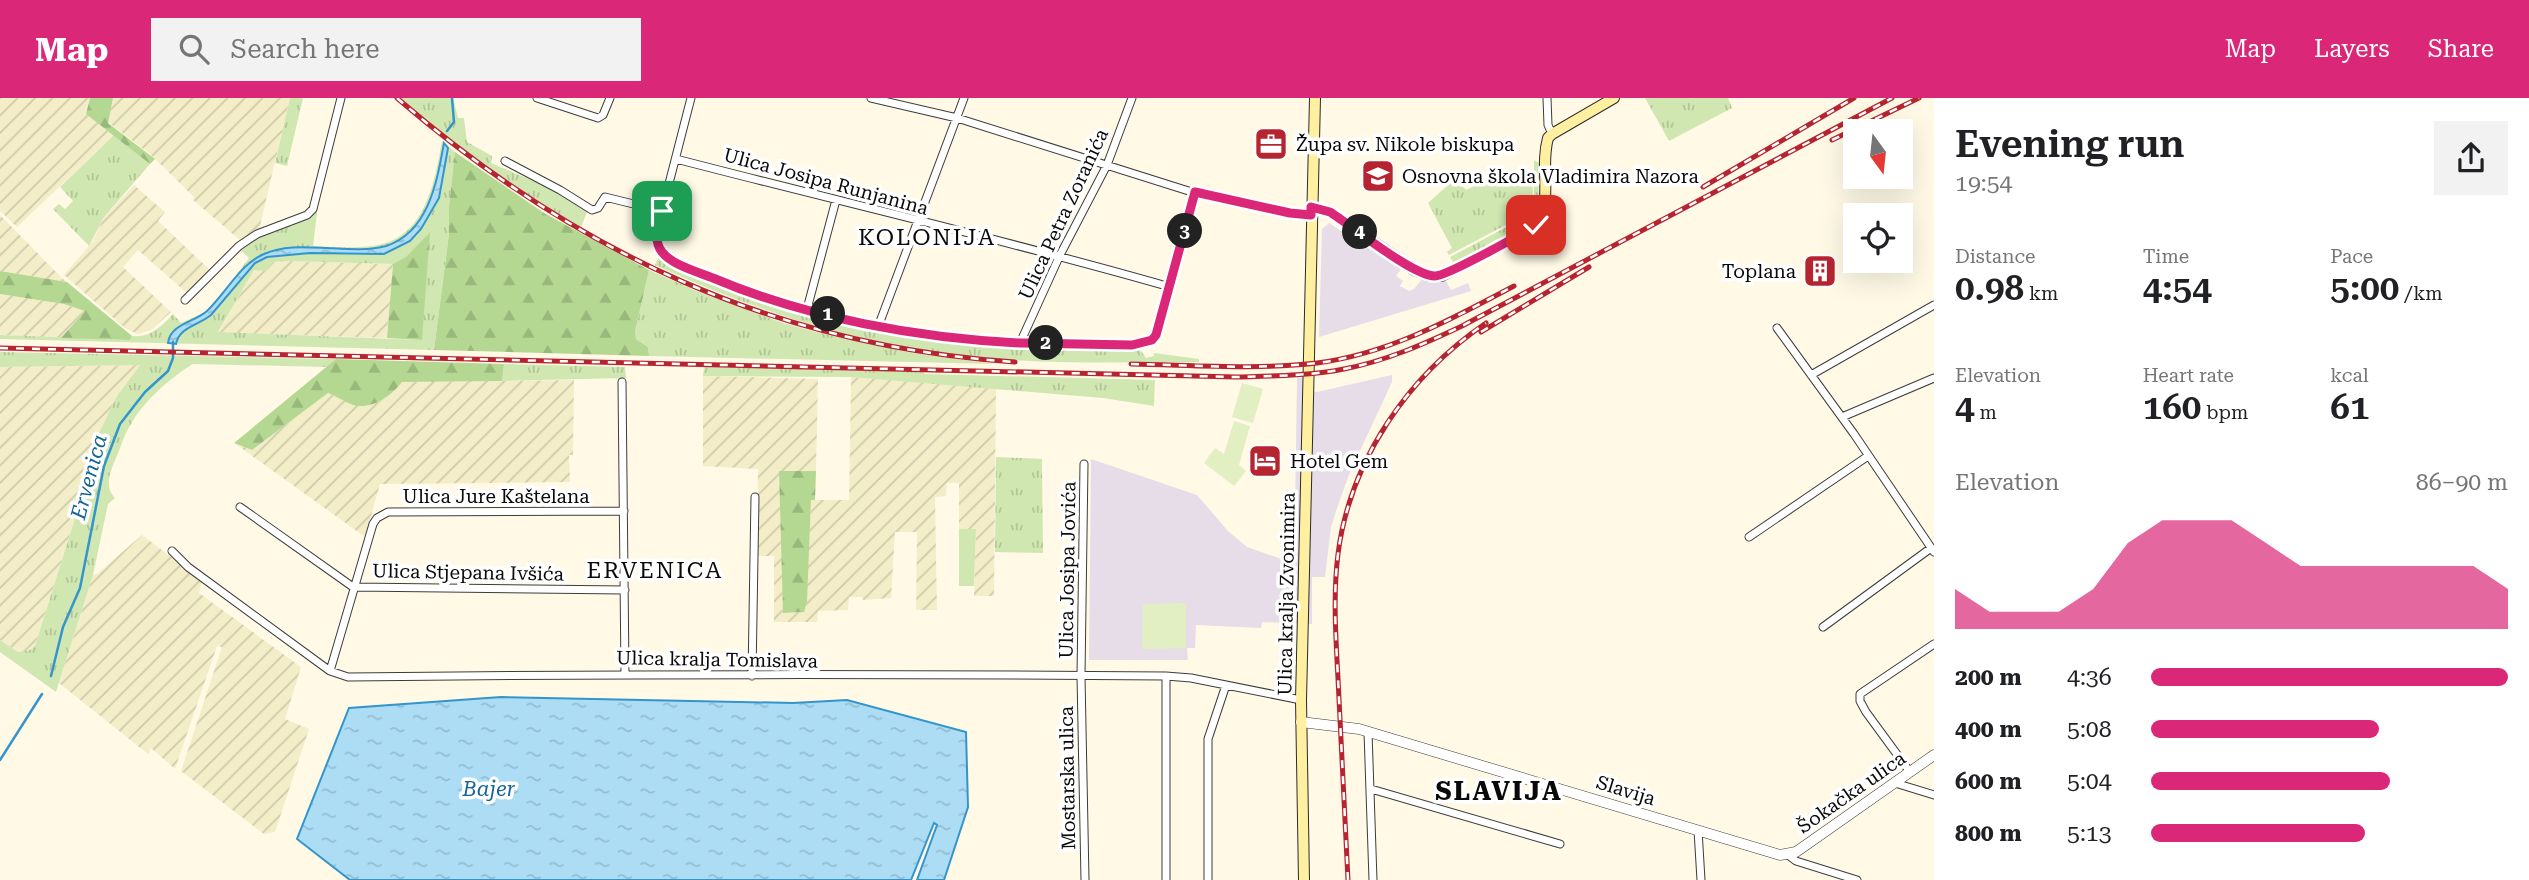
<!DOCTYPE html>
<meta charset="utf-8">
<style>
:root{--surface:#fff;--page:#f2f2f2;--text:#202124;--muted:#757577;--accent:#db2777}
body{margin:0;font-family:"Roboto Serif",serif;background:var(--page);color:var(--text);height:100vh;display:flex;flex-direction:column;font-size:26px;white-space:nowrap}
*{box-sizing:border-box;margin:0}
p{font-size:23px;color:var(--muted)}
.icon{flex:none;width:38px;height:38px;fill:none;stroke:currentColor;stroke-width:2;stroke-linecap:round;stroke-linejoin:round}
.map{position:relative;flex:1;overflow:hidden}
.side{display:flex;flex-direction:column;background:var(--surface);width:595px}
.side>*{flex:none}
.needle{width:46px;rotate:165deg}
.fabs{position:absolute;left:1843px;top:21px;display:grid;gap:14px}
.fabs a{display:grid;place-items:center;width:70px;height:70px;border-radius:0px;background:var(--surface);box-shadow:0 7px 28px #0002;font-size:35px}
.pin{position:absolute;display:grid;place-items:center;width:60px;height:60px;color:#fff;margin:-30px;border-radius:14px;box-shadow:0 4px 10px #0006}
.km{position:absolute;width:35px;height:35px;margin:-18px;border-radius:50%;background:#222;color:#fff;font-size:19px;line-height:35px;text-align:center}
.round{display:grid;place-items:center;flex:none;width:74px;height:74px;border-radius:0px;background:var(--page)}
.overview{display:flex;align-items:center;justify-content:space-between;height:119px;padding:0 21px}
h1{font-size:38px;font-weight:600;line-height:52px}
.stats{display:grid;grid-template-columns:repeat(3,1fr);gap:10px;height:119px;padding:7px 21px}
.stats div{display:grid;align-content:center}
.stats b{font-size:35px;font-weight:600}
.stats small{font-size:19px;font-weight:400}
.stats p{font-size:19px}
.chart{height:196px;padding:14px 21px}
.chart p{display:flex;justify-content:space-between}
.chart svg{width:100%;height:126px;margin-top:7px;fill:var(--accent);opacity:.7}
ul{padding:0 21px;list-style:none;font-size:23px}
li{display:grid;grid-template-columns:112px 84px 1fr;align-items:center;height:52px}
li i{height:18px;border-radius:9px;background:var(--accent)}
header{display:flex;align-items:center;gap:42px;box-sizing:border-box;height:98px;padding:0 35px;background:var(--accent);color:#fff}
header strong{font-size:33px}
nav{display:flex;gap:38px;margin-inline-start:auto;font-size:24px}
.search{width:490px;height:63px;background:var(--page);display:flex;align-items:center;gap:18px;box-sizing:border-box;padding:0 24px;border-radius:0px;color:var(--muted);font-size:26px}
main{display:flex;flex:1;min-height:0}
.map>svg:first-child{display:block}
</style>
<header>
<strong>Map</strong>
<div class="search"><svg class="icon" aria-label="search" viewBox="0 0 24 24"><circle cx="10" cy="10" r="6"/><path d="M15 15l6 6"/></svg>Search here</div>
<nav><a>Map</a><a>Layers</a><a>Share</a></nav>
</header>
<main>
<div class="map">
<svg width="1934" height="782" viewBox="0 0 1934 782">
<defs>
<pattern id="farmland-furrows" width="10" height="10" patternUnits="userSpaceOnUse" patternTransform="scale(1.75)"><rect width="10" height="10" fill="#f3eec8"/><path d="M-1 1l2-2M0 10L10 0M9 11l2-2" fill="none" stroke="#cfcbaa"/></pattern>
<pattern id="grass-tufts" width="24" height="20" patternUnits="userSpaceOnUse" patternTransform="scale(1.75)"><rect width="24" height="20" fill="#d0e7b1"/><path d="M3 7l-1-3M5 7V3M7 7l1-3M15 17l-1-3M17 17v-4M19 17l1-3" fill="none" stroke="#b1c597"/></pattern>
<pattern id="forest-firs" width="22" height="20" patternUnits="userSpaceOnUse" patternTransform="scale(1.75)"><rect width="22" height="20" fill="#b4d891"/><path d="M5 1l3.5 6h-7zM16 11l3.5 6h-7z" fill="#99b87c"/></pattern>
<pattern id="water-ripples" width="26" height="14" patternUnits="userSpaceOnUse" patternTransform="scale(1.75)"><rect width="26" height="14" fill="#acddf5"/><path d="M2 4q2-2 4 0t4 0M15 11q2-2 4 0t4 0" fill="none" stroke="#93bcd1"/></pattern>
</defs>
<rect width="100%" height="100%" fill="#fff9e6"/>
<!-- industrial -->
<path fill="#e7dde9" d="M1329,125L1401,171L1396,178L1403,183L1400,188L1409,193L1414,191L1422,181L1444,180L1451,192L1468,185L1471,193L1319,239L1322,131Z
M1392,277V284L1350,374L1337,410L1331,429L1325,479H1312V526L1262,524L1261,530L1196,527L1195,550H1187L1188,562H1089L1091,361L1197,397L1228,433L1247,449L1287,463L1295,415L1297,280L1312,279L1313,293L1317,294Z"/>
<!-- farmland -->
<path fill="url(#farmland-furrows)" d="M0,0H90L86,16L114,37L17,129L0,113Z
M113,0H290L259,132L241,143L193,102L194,99L150,56L108,24Z
M134,87L165,114L158,123L211,173L188,196L138,152L123,169L171,214L151,232L138,236L125,230L64,177L93,143L104,119Z
M0,117L62,180L67,184L0,173Z
M287,163L393,166L387,240L218,235L254,172H261L273,164Z
M0,196L64,206L85,213L61,240L0,237Z
M141,267L117,298L96,341L87,382L35,548L30,552L18,554L0,542V269Z
M703,278L818,281L816,373L779,374L784,515L803,514L806,509L811,402H849L851,279L996,290L994,498H974L976,431H959V385H947L946,398L935,399L937,512H916L917,434H895L891,500L863,502L862,499H849L848,512L818,513L817,524H774V458H757L758,371L703,368Z
M574,282L573,357H569L570,384L380,386L365,439L234,345L252,352L328,295L355,307H365L380,303L401,284Z
M142,437L202,483L199,495L301,569L285,621L309,631L275,734L264,736L181,673L222,549L217,548L175,671L151,650L148,656L59,585L93,477L97,476Z"/>
<!-- grass -->
<path fill="url(#grass-tufts)" fill-rule="evenodd" d="M290,0H303L287,68L275,65Z
M401,0H453L458,20H464L467,44L492,58L491,65L548,89L587,114L581,129C516,92 457,50 401,0Z
M1645,0H1728L1732,10L1669,43Z
M114,37L150,66L104,119L89,148L53,111L59,106L65,111L73,103L60,89Z
M442,43L455,54L449,108V136L434,252L0,241V237L130,242L132,238C150,240 161,229 173,216L181,225L205,214L228,188L249,160L239,151L256,139L308,119L318,107L313,148C334,149 357,151 378,147C426,138 435,82 442,43ZM429,135L421,242L218,234L254,172L266,173L273,164L287,163L393,166L406,160Z
M1534,62L1539,65L1538,109L1534,112Z
M1495,78L1498,82H1533L1532,113L1449,157L1447,154L1452,150L1428,105L1456,80L1466,92Z
M1537,113L1521,130L1457,164H1453L1450,159Z
M660,156L731,192L836,223L878,231L1018,250H1133L1141,253L1146,260L1154,258V255L1199,261V264C1137,264 1075,266 1013,262C888,256 768,219 655,167Z
M649,172L699,194L783,225L816,234L913,255L995,266L649,258L648,249L636,241L635,234Z
M0,254L336,261L327,269L193,266C171,279 144,303 131,326C124,336 121,349 116,360C110,374 104,389 115,400L108,406L93,477L56,594L0,554V542L18,554L30,552L35,548L87,382L96,341L117,298L140,267L0,269Z
M504,266L625,269L626,280L502,283Z
M704,269L923,274L925,276L1155,282L1154,308L1103,300L851,279L703,278Z
M996,359L1042,361L1043,455L995,454Z"/>
<!-- forest -->
<path fill="url(#forest-firs)" d="M90,0H113L108,25L155,61L150,66L86,16Z
M455,54L544,115L649,172L635,234L636,241L648,249L649,258L434,252L449,136V108Z
M430,134L422,242L387,240L393,166L406,159Z
M0,173L67,184L132,238L130,242L61,240L85,213L64,206L0,196Z
M336,261L504,266L502,283L402,284C391,298 372,312 353,307C345,304 336,298 328,295L252,352L234,345Z
M779,373H816L815,402H811L807,504L804,514L783,515Z"/>
<!-- park -->
<path fill="#d0e7b1" d="M959,431H976L974,488H959Z"/>
<!-- pitch -->
<path fill="#e1efc3" d="M1242,285L1263,291L1253,325L1232,319Z
M1234,323L1250,328L1239,367L1246,373L1234,388L1204,365L1215,350L1224,356Z
M1186,505V550L1142,551L1143,506Z"/>
<!-- water -->
<path fill="url(#water-ripples)" stroke="#3395cb" stroke-width="2" d="M444,45L448,50L439,100L421,131L410,143L384,156L310,155L267,159L255,165L211,217C199,227 179,229 176,246L168,245C170,226 195,224 207,213C226,195 240,166 264,156C284,147 306,149 327,150C346,151 368,153 386,148C429,134 437,83 444,45Z
M501,599L793,605L847,602L966,634L968,709L944,782H917L937,727L934,725L911,782H350L297,741L349,610Z"/>
<g fill="none" stroke-linecap="round" stroke-linejoin="round">
<!-- stream -->
<path stroke="#3395cb" stroke-width="2.5" d="M447,33L454,24L452,0
M51,578L63,529L80,490L104,368L120,326L145,294L168,273L173,260V244
M0,662L42,596"/>
<defs>
<path id="minor" d="M537,0L598,20L603,17L610,0
M691,0L656,136L661,153C674,166 695,172 712,180C827,229 955,243 1079,246C1099,246 1144,253 1156,237L1195,95
M871,0L957,20L1195,95L1290,115L1311,117
M1547,0L1548,27L1552,36
M676,61C841,104 1007,142 1170,189
M505,63L560,92L592,112L598,110L605,99L662,113
M185,202L239,148L257,136L307,117L313,111L341,0
M807,211L836,102
M878,229L964,0
M1777,230L1854,336L1934,454
M1020,245L1060,157L1107,67L1132,0
M1811,277L1934,207
M622,284L625,576
M1842,319L1934,280
M1084,366L1081,578L1085,782
M240,409L353,489L625,492
M1749,439L1868,358
M172,453L188,469L330,573L348,579C620,576 893,576 1166,578L1191,580L1301,602
M1823,529L1931,450
M330,573L373,426L377,420L388,414L624,413
M752,578L755,399
M1166,578V782
M1368,634L1373,782
M1910,674L1866,614L1860,603V596L1934,546
M1895,685L1934,697
M1371,691L1560,746
M1698,732L1701,782
M1788,757L1796,763L1857,782
M1208,782V641L1226,587"/>
<path id="tertiary" d="M1301,624L1359,631L1780,757L1796,754L1934,657"/>
<path id="secondary" d="M1312,109L1330,114L1414,172L1429,178H1441C1458,170 1539,131 1543,117C1549,92 1541,65 1548,40L1552,36L1614,0
M1304,782L1301,602L1315,0"/>
</defs>
<!-- minor casing -->
<use href="#minor" stroke="#3c3c3c" stroke-width="9"/>
<!-- tertiary casing -->
<use href="#tertiary" stroke="#3c3c3c" stroke-width="11"/>
<!-- secondary casing -->
<use href="#secondary" stroke="#2b2b2b" stroke-width="12"/>
<!-- minor -->
<use href="#minor" stroke="#fff" stroke-width="7"/>
<!-- tertiary -->
<use href="#tertiary" stroke="#fff" stroke-width="10"/>
<!-- secondary -->
<use href="#secondary" stroke="#fff0a1" stroke-width="10"/>
<defs>
<path id="rail" d="M397,0C577,155 776,248 1015,264
M1832,42L1919,0
M1703,89L1854,0
M1481,234L1589,169
M0,250L1236,279C1272,278 1309,278 1344,271C1386,263 1424,246 1462,228L1892,0
M1131,266C1192,267 1256,272 1317,265C1388,256 1452,221 1514,188
M1348,782C1345,722 1342,661 1339,601C1337,553 1332,504 1338,456C1350,362 1408,278 1486,225"/>
</defs>
<!-- rail casing -->
<use href="#rail" stroke="#b72431" stroke-width="5"/>
<!-- rail -->
<use href="#rail" stroke="#fff" stroke-width="2.5" stroke-dasharray="8" stroke-linecap="butt"/>
</g>
<g fill="none" stroke-linecap="round" stroke-linejoin="round">
<defs>
<path id="route" d="M662,113C659,127 652,141 662,154C672,167 698,174 713,180C807,220 918,240 1020,245C1057,246 1094,246 1132,247L1152,242L1156,237L1195,94L1290,115L1311,117V109L1330,114C1352,128 1413,178 1435,178C1447,178 1522,136 1536,127"/>
</defs>
<!-- route casing -->
<use href="#route" stroke="#fff" stroke-width="14"/>
<!-- route -->
<use href="#route" stroke="#db2777" stroke-width="9"/>
</g>
<!-- icons -->
<defs>
<symbol id="office-square" viewBox="-11 -11 22 22"><rect x="-9" y="-9" width="18" height="18" rx="4" fill="#b72431" stroke="#fff"/><path d="M-6-3h4V-5.5h4V-3h4V5H-6ZM-1-4.5V-3h2v-1.5ZM-6 0V1H6V0Z" fill="#fff"/></symbol>
<symbol id="school-square" viewBox="-11 -11 22 22"><rect x="-9" y="-9" width="18" height="18" rx="4" fill="#b72431" stroke="#fff"/><path d="M0-5L7-2L0 1L-7-2ZM-4 1L0 2.5L4 1V4Q0 6-4 4Z" fill="#fff"/></symbol>
<symbol id="building-square" viewBox="-11 -11 22 22"><rect x="-9" y="-9" width="18" height="18" rx="4" fill="#b72431" stroke="#fff"/><path d="M-4-6H4V6H1V3H-1V6H-4ZM-2.5-4.3h1.7v1.8h-1.7ZM.8-4.3h1.7v1.8H.8ZM-2.5-1h1.7V.8h-1.7ZM.8-1h1.7V.8H.8Z" fill="#fff"/></symbol>
<symbol id="hotel-square" viewBox="-11 -11 22 22"><rect x="-9" y="-9" width="18" height="18" rx="4" fill="#b72431" stroke="#fff"/><path d="M-6-4.5h1.5V1H6V5H4.5V3h-9V5H-6ZM-4 0a1.8 1.8 0 1 1 3.6 0ZM.5 0V-2.5h3Q6-2.5 6 0Z" fill="#fff"/></symbol>
</defs>
<g fill-rule="evenodd">
<use href="#office-square" x="1252" y="27" width="38" height="38"/>
<use href="#school-square" x="1359" y="59" width="38" height="38"/>
<use href="#building-square" x="1801" y="154" width="38" height="38"/>
<use href="#hotel-square" x="1246" y="344" width="38" height="38"/>
</g>
<g text-anchor="middle" stroke-width="7" stroke-linejoin="round" paint-order="stroke">
<!-- poi labels -->
<g font-size="19" fill="#090909" stroke="#fff" text-anchor="start">
<text x="1296" y="53">Župa sv. Nikole biskupa</text>
<text x="1402" y="85">Osnovna škola Vladimira Nazora</text>
<text x="1796" y="180" text-anchor="end">Toplana</text>
<text x="1290" y="370">Hotel Gem</text>
</g>
<!-- street labels -->
<g font-size="19" fill="#090909" stroke="#fff">
<text transform="translate(826 83) rotate(15)" y="7">Ulica Josipa Runjanina</text>
<text transform="translate(1063 116) rotate(-65)" y="7">Ulica Petra Zoranića</text>
<text x="496" y="405">Ulica Jure Kaštelana</text>
<text transform="translate(1067 472) rotate(-89)" y="7">Ulica Josipa Jovića</text>
<text transform="translate(468 474) rotate(1)" y="7">Ulica Stjepana Ivšića</text>
<text transform="translate(1286 496) rotate(-89)" y="7">Ulica kralja Zvonimira</text>
<text transform="translate(717 561) rotate(1)" y="7">Ulica kralja Tomislava</text>
<text transform="translate(1067 680) rotate(-91)" y="7">Mostarska ulica</text>
<text transform="translate(1626 692) rotate(17)" y="7">Slavija</text>
<text transform="translate(1851 694) rotate(-35)" y="7">Šokačka ulica</text>
</g>
<!-- water labels -->
<g font-size="21" font-style="italic" fill="#156598" stroke="#fff">
<text transform="translate(89 379) rotate(-75)" y="7">Ervenica</text>
<text x="489" y="698">Bajer</text>
</g>
<!-- quarter labels -->
<g font-size="23" letter-spacing="2" fill="#090909" stroke="#fff">
<text x="927" y="147">KOLONIJA</text>
<text x="655" y="480">ERVENICA</text>
</g>
<!-- district labels -->
<g font-size="26" font-weight="bold" letter-spacing="2" fill="#090909" stroke="#fff">
<text x="1499" y="702">SLAVIJA</text>
</g>
</g>
</svg>
<div class="fabs">
<a><svg class="needle" viewBox="-14 -14 28 28"><path d="M0-13l5 13h-10z" fill="#e53935"/><path d="M0 13l5-13h-10z" fill="#757577"/></svg></a>
<a><svg class="icon" aria-label="locate" viewBox="0 0 24 24"><circle cx="12" cy="12" r="6"/><path d="M12 2v4M12 18v4M2 12h4M18 12h4"/></svg></a>
</div>
<div class="pin" style="left:662px;top:113px;background:#1e9e55"><svg class="icon" aria-label="arrive" viewBox="0 0 24 24"><path d="M6 21V4h12l-3 4 3 4H6"/></svg></div>
<div class="pin" style="left:1536px;top:127px;background:#d93025"><svg class="icon" aria-label="check" viewBox="0 0 24 24"><path d="M5 12l5 5 9-10"/></svg></div>
<b class="km" style="left:828px;top:216px">1</b>
<b class="km" style="left:1046px;top:245px">2</b>
<b class="km" style="left:1185px;top:133px">3</b>
<b class="km" style="left:1360px;top:134px">4</b>
</div>
<section class="side">
<div class="overview"><div><h1>Evening run</h1><p>19:54</p></div><a class="round"><svg class="icon" aria-label="share" viewBox="0 0 24 24"><path d="M12 15V3M7 8l5-5 5 5M5 13v7h14v-7"/></svg></a></div>
<div class="stats">
<div><p>Distance</p><b>0.98<small> km</small></b></div>
<div><p>Time</p><b>4:54</b></div>
<div><p>Pace</p><b>5:00<small> /km</small></b></div>
</div>
<div class="stats">
<div><p>Elevation</p><b>4<small> m</small></b></div>
<div><p>Heart rate</p><b>160<small> bpm</small></b></div>
<div><p>kcal</p><b>61</b></div>
</div>
<div class="chart"><p><span>Elevation</span>86–90 m</p>
<svg viewBox="0 0 160 44" preserveAspectRatio="none"><path d="M0 44V30L10 38L20 38L30 38L40 30L50 14L60 6L70 6L80 6L90 14L100 22L110 22L120 22L130 22L140 22L150 22L160 30V44z"/></svg>
</div>
<ul>
<li><b>200 m</b>4:36<i style="width:100%"></i></li>
<li><b>400 m</b>5:08<i style="width:64%"></i></li>
<li><b>600 m</b>5:04<i style="width:67%"></i></li>
<li><b>800 m</b>5:13<i style="width:60%"></i></li>
</ul>
</section>
</main>
